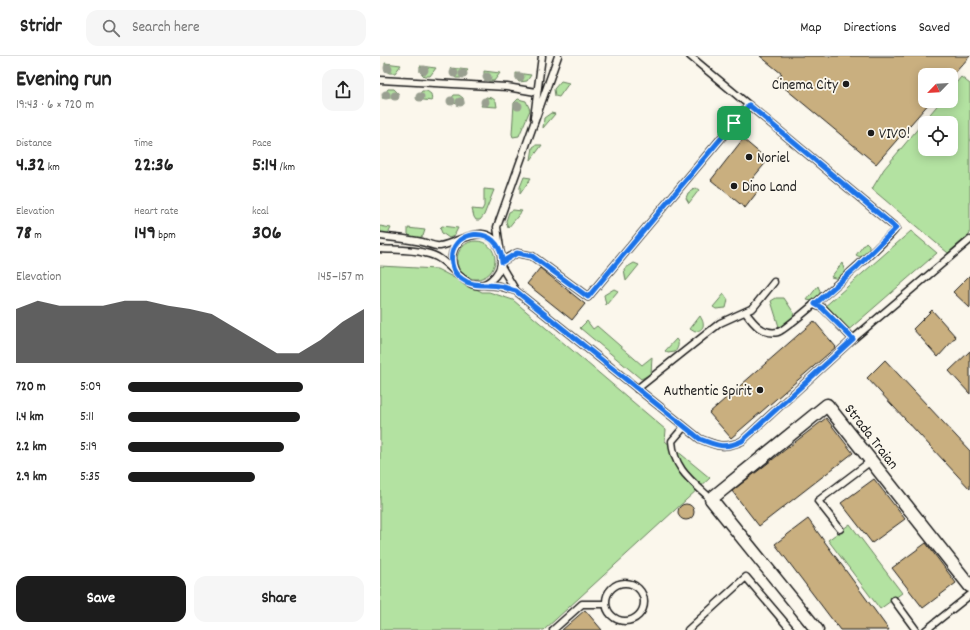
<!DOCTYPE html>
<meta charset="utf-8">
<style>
:root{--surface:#fff;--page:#f6f6f6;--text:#222;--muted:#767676;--line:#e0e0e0;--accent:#1c1c1c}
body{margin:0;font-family:Dekko,sans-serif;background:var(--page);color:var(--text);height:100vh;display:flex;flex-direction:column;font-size:15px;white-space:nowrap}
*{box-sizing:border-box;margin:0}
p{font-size:13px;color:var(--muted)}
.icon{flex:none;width:22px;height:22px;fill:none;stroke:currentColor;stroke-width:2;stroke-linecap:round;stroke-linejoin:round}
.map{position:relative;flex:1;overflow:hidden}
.details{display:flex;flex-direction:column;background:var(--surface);width:380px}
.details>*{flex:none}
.needle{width:26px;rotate:245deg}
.fabs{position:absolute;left:538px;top:12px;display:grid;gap:8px}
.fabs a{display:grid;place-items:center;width:40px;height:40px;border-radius:8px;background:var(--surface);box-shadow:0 2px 10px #0003;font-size:20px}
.pin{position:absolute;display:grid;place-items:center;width:34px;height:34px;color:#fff;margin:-17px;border-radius:8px;box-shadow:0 2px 6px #0006}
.round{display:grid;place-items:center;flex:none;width:42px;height:42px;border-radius:12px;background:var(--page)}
.headline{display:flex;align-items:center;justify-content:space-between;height:68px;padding:0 16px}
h1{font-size:22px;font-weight:800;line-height:30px}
.figures{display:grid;grid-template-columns:repeat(3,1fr);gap:6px;height:68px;padding:4px 16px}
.figures div{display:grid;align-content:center}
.figures b{font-size:20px;font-weight:800}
.figures small{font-size:11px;font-weight:400}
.figures p{font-size:11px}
.chart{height:112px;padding:8px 16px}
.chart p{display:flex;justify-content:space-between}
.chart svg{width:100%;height:72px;margin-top:4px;fill:var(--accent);opacity:.7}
.primary-button{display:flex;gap:8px;margin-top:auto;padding:8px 16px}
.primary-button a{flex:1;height:46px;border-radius:12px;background:var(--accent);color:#fff;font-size:16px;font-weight:800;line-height:46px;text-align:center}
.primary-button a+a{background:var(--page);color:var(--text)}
ul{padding:0 16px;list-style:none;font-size:13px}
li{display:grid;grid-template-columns:64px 48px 1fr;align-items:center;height:30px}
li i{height:10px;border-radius:5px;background:var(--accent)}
header{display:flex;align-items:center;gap:24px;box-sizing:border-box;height:56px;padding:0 20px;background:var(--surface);border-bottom:1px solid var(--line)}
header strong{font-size:19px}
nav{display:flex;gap:22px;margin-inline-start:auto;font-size:14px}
.search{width:280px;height:36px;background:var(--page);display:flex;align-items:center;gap:10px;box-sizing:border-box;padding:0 14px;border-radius:12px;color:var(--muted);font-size:15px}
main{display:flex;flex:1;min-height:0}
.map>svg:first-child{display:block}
</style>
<header>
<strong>Stridr</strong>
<div class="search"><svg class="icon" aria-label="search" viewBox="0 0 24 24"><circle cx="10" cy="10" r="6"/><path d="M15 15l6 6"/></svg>Search here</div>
<nav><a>Map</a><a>Directions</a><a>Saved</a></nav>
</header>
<main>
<section class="details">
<div class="headline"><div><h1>Evening run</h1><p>19:43 · 6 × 720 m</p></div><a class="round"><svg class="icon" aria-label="share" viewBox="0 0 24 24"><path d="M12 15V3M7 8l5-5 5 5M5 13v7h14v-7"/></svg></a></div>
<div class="figures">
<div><p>Distance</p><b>4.32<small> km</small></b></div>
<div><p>Time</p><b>22:36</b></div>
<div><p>Pace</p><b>5:14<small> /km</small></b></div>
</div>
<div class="figures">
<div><p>Elevation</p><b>78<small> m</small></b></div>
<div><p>Heart rate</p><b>149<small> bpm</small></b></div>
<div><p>kcal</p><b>306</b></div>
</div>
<div class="chart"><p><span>Elevation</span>145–157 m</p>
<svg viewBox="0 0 160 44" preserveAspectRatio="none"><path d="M0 44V11L10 6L20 9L30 9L40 9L50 6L60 6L70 9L80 11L90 14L100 22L110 30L120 38L130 38L140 30L150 19L160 11V44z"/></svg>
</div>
<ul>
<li><b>720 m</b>5:09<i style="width:74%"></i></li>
<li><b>1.4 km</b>5:11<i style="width:73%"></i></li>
<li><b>2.2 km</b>5:19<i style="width:66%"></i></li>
<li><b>2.9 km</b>5:35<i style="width:54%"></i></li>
</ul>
<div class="primary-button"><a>Save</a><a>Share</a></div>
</section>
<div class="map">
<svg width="590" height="574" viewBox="0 0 590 574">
<rect width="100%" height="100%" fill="#fbf7ec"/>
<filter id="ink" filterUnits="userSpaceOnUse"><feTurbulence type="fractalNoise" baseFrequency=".025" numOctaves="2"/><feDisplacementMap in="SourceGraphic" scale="8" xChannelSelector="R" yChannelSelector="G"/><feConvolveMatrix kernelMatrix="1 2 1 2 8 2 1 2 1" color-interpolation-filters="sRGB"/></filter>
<g filter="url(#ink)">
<!-- green -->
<path fill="#b3e2a1" stroke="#687f5e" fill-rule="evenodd" d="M5,7L21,9L15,17H9L5,14Z
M40,10L56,12L50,20H44L40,16Z
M71,12L88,14L81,22H76L72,19Z
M104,15L120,17L114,25H108L104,21Z
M136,17L151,19L147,25L139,26L136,22Z
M581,21L590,28V178L568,197L492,133L504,113L561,45H571V33ZM545,67H571V93H545Z
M181,25L189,27L179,41L175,40L174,33Z
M8,33H14L18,37V43L2,42Z
M42,35H47L51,38L52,45L36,43Z
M74,39H79L83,42L84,48L68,47Z
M106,41L112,42L116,45L117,51L101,50Z
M138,43L146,45L150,54L139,80L133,81L132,78L134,47Z
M171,57L175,58L163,72L164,62Z
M156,89H162L151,104L153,91Z
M144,121L151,122L140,138V131Z
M316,132L319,134L309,147L306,142L308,137Z
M104,133L114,134L104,159L100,164H96L94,161L92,153L102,154L104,150Z
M133,154L142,155L128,172L126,165L129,156Z
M0,170L11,172L8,178L0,180Z
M62,170L78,172L74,180L69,182L62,177L60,172Z
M28,172L45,174L43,180C37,183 33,183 28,178Z
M531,175L557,197L465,277L443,252Z
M77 204a19 19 0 1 1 38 0a19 19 0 1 1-38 0Z
M486,186L489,189V197L480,201L476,199Z
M254,207L259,209L246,225L244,213Z
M462,207L465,216L459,223L451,221Z
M0,210L57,213L102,236H109L133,244L286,374L285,385L330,422L164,574H0Z
M438,230L440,235V241L432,245L427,244Z
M234,233L238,235L226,249L224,239Z
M344,238L348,244L346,252L336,253L333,251Z
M396,242H404L414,257L412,264L400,274L391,245Z
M320,260C325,268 325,273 315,276L310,273Z
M207,265L213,273L217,270L262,309L272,301L271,318L261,323L200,272Z
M296,283C300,287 298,292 295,296L288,297L285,295Z
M470,468L522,537L500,553L448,484Z"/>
<!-- building -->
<path fill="#c9af7f" stroke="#1c1c1c" d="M380,0H590L573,19H545V45H551L496,108L395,24L402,18Z
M363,83L388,104L368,128L378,135L365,152L331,124Z
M160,212L205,248L192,264L147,228Z
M590,219V252L573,236Z
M552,254L576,281L558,301L533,273Z
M434,265L456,291L351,382L329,357Z
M590,295V338L569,315Z
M505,304L590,395V433L487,322Z
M446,362L473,397L379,470L352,435Z
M494,423L525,463L492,487L461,447Z
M298 456a8 8 0 1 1 16 0a8 8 0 1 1-16 0Z
M428,463L458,504L509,574H460L395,488Z
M546,487L576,527L543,552L512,512Z
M205,554L222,574H182Z"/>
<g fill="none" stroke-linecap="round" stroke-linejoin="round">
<defs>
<path id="lane" d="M310,0L516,172C513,180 406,275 398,276C383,279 374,268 366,257
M0,24L127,31L156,36
M154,62L162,0
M0,180C14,182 28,183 42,186C47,187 55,191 60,190C80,187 108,162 120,194C123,203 121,213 115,220C93,245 76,213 60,203C56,200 50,198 45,197C31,193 15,194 0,193
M120,192L117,171L178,0
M121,206L137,197L152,200L208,241L369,49
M121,210L136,235
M75,215C69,203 72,191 82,183
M95,228L119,230L136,235L320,383C337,390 344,393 362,385L473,283L590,184
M435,249L443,252L473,283
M257,333L340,267L373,252L394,226
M304,371L292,385C294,414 312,425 331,443
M460,473L438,445L491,405
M226 546a19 19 0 1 1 38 0a19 19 0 1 1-38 0Z
M514,544L536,574
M173,574L202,548H226
M308,574L366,521L411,574
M546,574L590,539"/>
<path id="street" d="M437,574L331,443L447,349L590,530"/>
</defs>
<!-- lane casing -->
<use href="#lane" stroke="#1c1c1c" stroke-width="9"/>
<!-- street casing -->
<use href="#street" stroke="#1c1c1c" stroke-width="15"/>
<!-- lane -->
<use href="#lane" stroke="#fbf7ec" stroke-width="6"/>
<!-- street -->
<use href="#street" stroke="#fbf7ec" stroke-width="12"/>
</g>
<!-- trees -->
<g fill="#999f90">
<circle cx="8" cy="12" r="4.5"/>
<circle cx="44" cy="14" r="4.5"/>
<circle cx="74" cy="17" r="4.5"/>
<circle cx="83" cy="18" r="4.5"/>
<circle cx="107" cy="21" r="4.5"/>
<circle cx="140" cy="21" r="4.5"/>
<circle cx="6" cy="39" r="4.5"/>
<circle cx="15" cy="40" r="4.5"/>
<circle cx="40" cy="41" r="4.5"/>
<circle cx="71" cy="45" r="4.5"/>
<circle cx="80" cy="46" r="4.5"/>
<circle cx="105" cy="46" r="4.5"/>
<circle cx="138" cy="50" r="4.5"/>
</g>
</g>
<g fill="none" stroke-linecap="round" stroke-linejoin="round" filter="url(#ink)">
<defs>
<path id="route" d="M369,49L516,172L477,211L435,248L442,252L473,283L362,385C345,393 337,390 320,383L136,235C130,234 124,230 118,230C106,228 92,231 82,223C77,220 73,214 72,208C66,172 121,166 122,206L137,197L152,200L208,241Z"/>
</defs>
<!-- route casing -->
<use href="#route" stroke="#fff" stroke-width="8"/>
<!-- route -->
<use href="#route" stroke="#1a73e8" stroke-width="5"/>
</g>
<!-- markers -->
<g fill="#1c1c1c" stroke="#fbf7ec" stroke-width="1.5">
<circle cx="466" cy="28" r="4"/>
<circle cx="491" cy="77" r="4"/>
<circle cx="369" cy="101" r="4"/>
<circle cx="354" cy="130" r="4"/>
<circle cx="380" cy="334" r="4"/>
</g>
<g text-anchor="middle" stroke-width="3.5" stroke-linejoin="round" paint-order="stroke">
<!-- poi labels -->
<g font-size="15" fill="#1c1c1c" stroke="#fbf7ec" text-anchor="start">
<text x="458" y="33" text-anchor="end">Cinema City</text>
<text x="499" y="82">VIVO!</text>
<text x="377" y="106">Noriel</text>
<text x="362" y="135">Dino Land</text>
<text x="372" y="339" text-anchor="end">Authentic Spirit</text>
</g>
<!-- street labels -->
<g font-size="15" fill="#1c1c1c" stroke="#fbf7ec">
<text transform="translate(492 380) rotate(52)" y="5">Strada Traian</text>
</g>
</g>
</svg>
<div class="fabs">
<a><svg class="needle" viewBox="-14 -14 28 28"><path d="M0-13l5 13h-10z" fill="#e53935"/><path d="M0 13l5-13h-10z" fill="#767676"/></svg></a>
<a><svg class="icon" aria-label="locate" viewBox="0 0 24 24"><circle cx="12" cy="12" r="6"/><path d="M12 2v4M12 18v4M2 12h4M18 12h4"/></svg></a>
</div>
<div class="pin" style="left:354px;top:67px;background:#1e9e55"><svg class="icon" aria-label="arrive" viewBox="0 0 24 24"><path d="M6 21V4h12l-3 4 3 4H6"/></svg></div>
</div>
</main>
